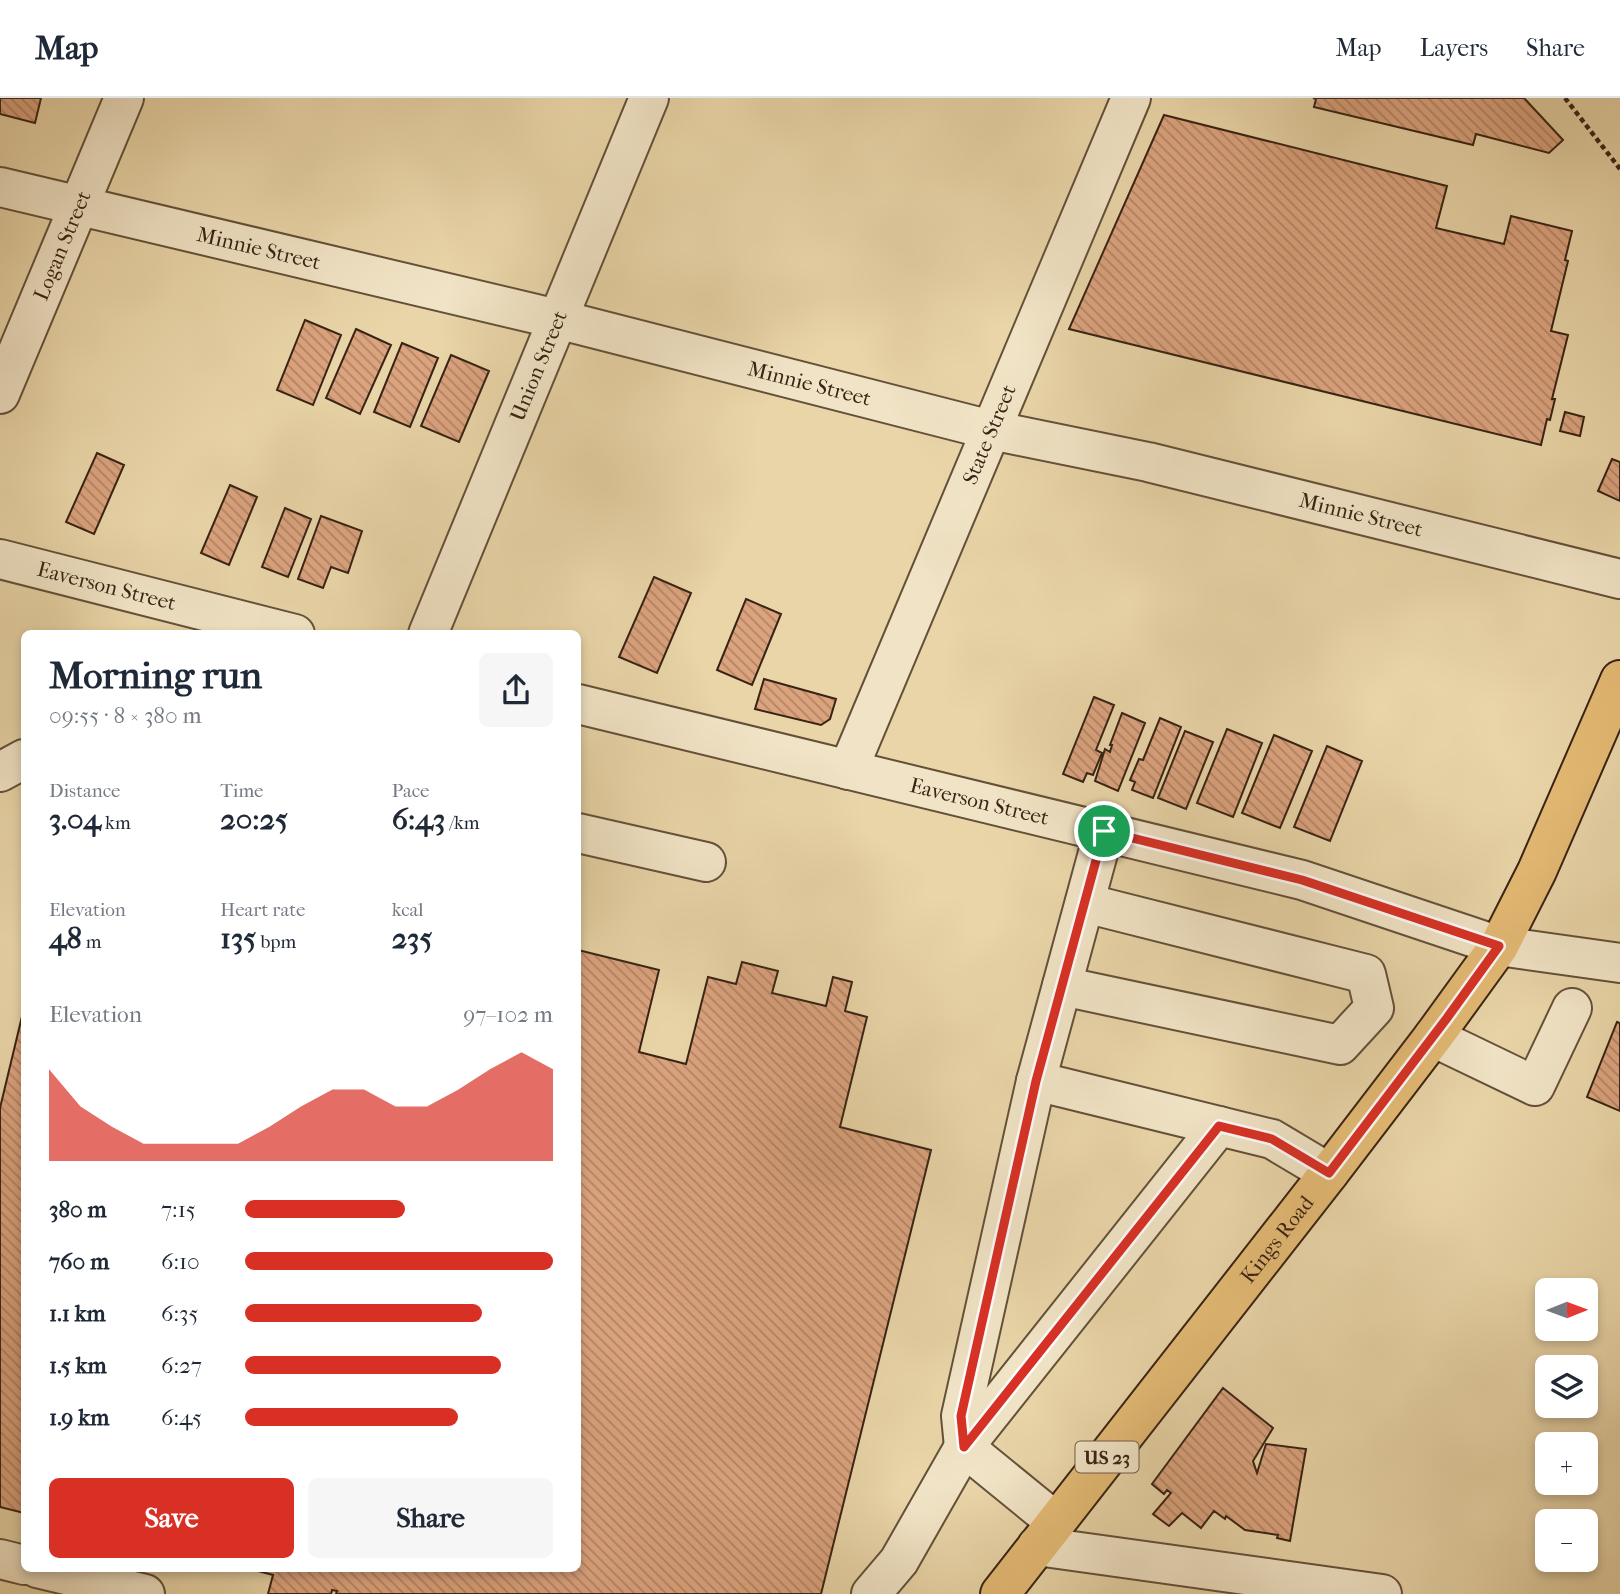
<!DOCTYPE html>
<meta charset="utf-8">
<style>
:root{--surface:#fff;--page:#f6f6f7;--text:#1f2937;--muted:#747a83;--line:#e0e1e3;--accent:#d93025}
body{margin:0;font-family:"IM FELL French Canon",serif;background:var(--page);color:var(--text);height:100vh;display:flex;flex-direction:column;font-size:26px;white-space:nowrap}
*{box-sizing:border-box;margin:0}
p{font-size:23px;color:var(--muted)}
.icon{flex:none;width:38px;height:38px;fill:none;stroke:currentColor;stroke-width:2;stroke-linecap:round;stroke-linejoin:round}
.map{position:relative;flex:1;overflow:hidden}
.details{position:absolute;left:21px;top:532px;width:560px;height:942px;display:flex;flex-direction:column;background:var(--surface);border-radius:10px;box-shadow:0 4px 10px #0003}
.details>*{flex:none}
.needle{width:46px;rotate:89deg}
.tools{position:absolute;left:1535px;top:1180px;display:grid;gap:14px}
.tools a{display:grid;place-items:center;width:63px;height:63px;border-radius:10px;background:var(--surface);box-shadow:0 4px 10px #0003;font-size:35px}
.pin{position:absolute;display:grid;place-items:center;width:60px;height:60px;color:#fff;margin:-30px;border:4px solid #fff;border-radius:50%;box-shadow:0 2px 7px #0007}
.round{display:grid;place-items:center;flex:none;width:74px;height:74px;border-radius:10px;background:var(--page)}
.headline{display:flex;align-items:center;justify-content:space-between;height:119px;padding:0 28px}
h1{font-size:38px;font-weight:700;line-height:52px}
.stats{display:grid;grid-template-columns:repeat(3,1fr);gap:10px;height:119px;padding:7px 28px}
.stats div{display:grid;align-content:center}
.stats b{font-size:30px;font-weight:700}
.stats small{font-size:19px;font-weight:400}
.stats p{font-size:19px}
.chart{height:196px;padding:14px 28px}
.chart p{display:flex;justify-content:space-between}
.chart svg{width:100%;height:126px;margin-top:7px;fill:var(--accent);opacity:.7}
.cta{display:flex;gap:14px;margin-top:auto;padding:14px 28px}
.cta a{flex:1;height:80px;border-radius:10px;background:var(--accent);color:#fff;font-size:28px;font-weight:700;line-height:80px;text-align:center}
.cta a+a{background:var(--page);color:var(--text)}
ul{padding:0 28px;list-style:none;font-size:23px}
li{display:grid;grid-template-columns:112px 84px 1fr;align-items:center;height:52px}
li i{height:18px;border-radius:9px;background:var(--accent)}
header{display:flex;align-items:center;gap:42px;box-sizing:border-box;height:98px;padding:0 35px;background:var(--surface);border-bottom:2px solid var(--line)}
header strong{font-size:33px}
nav{display:flex;gap:38px;margin-inline-start:auto;font-size:24px}
.map>svg:first-child{display:block}
</style>
<header>
<strong>Map</strong>
<nav><a>Map</a><a>Layers</a><a>Share</a></nav>
</header>
<div class="map">
<svg width="1620" height="1496" viewBox="0 0 1620 1496">
<defs>
<pattern id="building-back-hatch" width="6" height="6" patternUnits="userSpaceOnUse" patternTransform="scale(1.75)"><rect width="6" height="6" fill="#dba37e"/><path d="M-1 5l2 2M0 0l6 6M5-1l2 2" fill="none" stroke="#b38466"/></pattern>
</defs>
<rect width="100%" height="100%" fill="#e9d5a8"/>
<filter id="stains"><feTurbulence type="fractalNoise" baseFrequency=".00286" numOctaves="4"/><feColorMatrix values="0 0 0 0 .2 0 0 0 0 .09 0 0 0 0 .02 0 0 0 .5 -.17"/></filter>
<radialGradient id="worn" r=".72"><stop offset=".6" stop-color="#630" stop-opacity="0"/><stop offset="1" stop-color="#630" stop-opacity=".3"/></radialGradient>
<!-- building -->
<path fill="url(#building-back-hatch)" stroke="#382314" stroke-width="2" d="M0,0H41L35,25L0,16Z
M1313,0H1524L1563,42L1549,55L1476,36L1473,47L1314,9L1316,1Z
M1164,17L1447,88L1436,130L1504,146L1511,118L1572,133L1565,162L1568,163L1551,233L1568,237L1552,301H1555L1550,322L1547,321L1541,347L1069,231Z
M305,222L341,237L313,307L277,292Z
M356,231L391,247L360,316L326,300Z
M402,245L438,260L410,329L374,314Z
M451,257L489,273L459,344L421,328Z
M1565,314L1584,319L1580,338L1560,333Z
M97,355L124,367L94,436L66,424Z
M1612,361L1620,364V403L1598,393Z
M230,387L257,399L229,467L201,455Z
M285,410L311,421L288,479L262,469Z
M321,418L362,433L348,475L331,469L323,490L298,481Z
M654,479L691,495L657,575L619,559Z
M746,501L781,516L752,587L717,572Z
M764,581L836,601L830,621L821,627L755,611Z
M1094,599L1114,607L1096,652L1102,655L1093,677L1087,675L1083,684L1063,676Z
M1122,615L1145,625L1118,693L1095,683L1105,651L1110,654L1112,647H1110Z
M1160,620L1181,629L1153,700L1132,692L1135,684L1130,682L1139,661L1143,662Z
M1227,631L1262,645L1233,719L1197,705Z
M1185,633L1213,644L1186,711L1158,700Z
M1274,637L1312,653L1280,730L1242,715Z
M1327,648L1362,663L1330,743L1294,729Z
M578,852L659,872L639,954L686,966L708,879L736,886L742,864L778,873L772,895L826,908L833,879L852,884L845,913L867,919L840,1029L931,1052L821,1496H336L337,1493L332,1492L331,1496H268L273,1477L246,1470H578Z
M24,910V1415L0,1409V1010Z
M1617,924L1620,925V1013L1587,999Z
M1223,1290L1273,1330L1253,1363L1257,1375L1266,1346L1306,1351L1290,1443L1277,1440L1278,1437L1245,1432L1226,1418L1225,1421L1214,1413L1201,1430L1182,1415L1169,1428L1153,1416L1171,1395L1167,1392L1164,1396L1152,1386Z"/>
<g fill="none" stroke-linecap="round" stroke-linejoin="round">
<defs>
<g id="minor">
<path id="s1" d="M0,89L557,221L991,332L1148,364L1620,481"/>
<path id="s2" d="M0,296L124,0"/>
<path id="s3" d="M0,461L295,536"/>
<path id="s4" d="M428,536L649,0"/>
<path id="s5" d="M578,606L1302,782L1499,848L1620,865"/>
<path id="s6" d="M848,672L1131,0"/>
<path d="M0,674L24,661"/>
<path d="M578,735L706,764"/>
<path d="M1062,888L1340,947L1374,910L1366,876L1085,805"/>
<path d="M1433,939L1535,988L1572,910"/>
<path d="M1036,983L1104,733"/>
<path d="M1056,1424L964,1349L961,1318L1036,983L1272,1041L1329,1075"/>
<path d="M1037,1448L1382,1496"/>
<path d="M0,1461L24,1467"/>
<path d="M37,1470L145,1496"/>
<path d="M871,1496L899,1463L964,1349L1219,1028"/>
</g>
<g id="major">
<path id="s7" d="M1000,1496L1329,1075L1433,939L1499,848L1537,773L1620,582"/>
</g>
</defs>
<!-- minor casing -->
<use href="#minor" stroke="#645039" stroke-width="42"/>
<!-- major casing -->
<use href="#major" stroke="#382314" stroke-width="42"/>
<!-- path -->
<path stroke="#382314" stroke-width="4.5" stroke-dasharray="5 3.5" stroke-linecap="butt" d="M1565,0L1620,71"/>
<!-- minor -->
<use href="#minor" stroke="#f1e4c6" stroke-width="38"/>
<!-- major -->
<use href="#major" stroke="#e4ba74" stroke-width="38"/>
</g>
<g fill="none" stroke-linecap="round" stroke-linejoin="round">
<defs>
<path id="route" d="M1104,733L1302,782L1499,848L1447,920L1329,1075L1272,1041L1219,1028L964,1349L961,1318L1036,983Z"/>
</defs>
<!-- route casing -->
<use href="#route" stroke="#fff" stroke-width="14"/>
<!-- route -->
<use href="#route" stroke="#d93025" stroke-width="9"/>
</g>
<g text-anchor="middle" stroke-width="6" stroke-linejoin="round" paint-order="stroke">
<!-- shield labels -->
<rect fill="#f1e4c6" stroke="#705d49" stroke-width="2" x="1075.5" y="1343.5" width="63" height="31" rx="5"/>
<g font-size="19" font-weight="bold" fill="#382314">
<text x="1107" y="1366">US 23</text>
</g>
<!-- street labels -->
<g font-size="21" fill="#382314" stroke="#f1e4c6">
<text dy="7" stroke="none"><textPath href="#s2" startOffset="161">Logan Street</textPath></text>
<text dy="7" stroke="none"><textPath href="#s1" startOffset="266">Minnie Street</textPath></text>
<text dy="7" stroke="none"><textPath href="#s4" startOffset="290">Union Street</textPath></text>
<text dy="7" stroke="none"><textPath href="#s1" startOffset="833">Minnie Street</textPath></text>
<text dy="7" stroke="none"><textPath href="#s6" startOffset="364">State Street</textPath></text>
<text dy="7" stroke="none"><textPath href="#s1" startOffset="1400">Minnie Street</textPath></text>
<text dy="7" stroke="none"><textPath href="#s3" startOffset="110">Eaverson Street</textPath></text>
<text dy="7" stroke="none"><textPath href="#s5" startOffset="413">Eaverson Street</textPath></text>
<text dy="7" stroke="none"><textPath href="#s7" startOffset="450">Kings Road</textPath></text>
</g>
</g>
<rect width="100%" height="100%" filter="url(#stains)"/>
<rect width="100%" height="100%" fill="url(#worn)"/>
</svg>
<div class="tools">
<a><svg class="needle" viewBox="-14 -14 28 28"><path d="M0-13l5 13h-10z" fill="#e53935"/><path d="M0 13l5-13h-10z" fill="#747a83"/></svg></a>
<a><svg class="icon" aria-label="layers" viewBox="0 0 24 24"><path d="M12 4l9 5-9 5-9-5zM3 14l9 5 9-5"/></svg></a>
<a>+</a>
<a>−</a>
</div>
<div class="pin" style="left:1104px;top:733px;background:#1e9e55"><svg class="icon" aria-label="arrive" viewBox="0 0 24 24"><path d="M6 21V4h12l-3 4 3 4H6"/></svg></div>
<section class="details">
<div class="headline"><div><h1>Morning run</h1><p>09:55 · 8 × 380 m</p></div><a class="round"><svg class="icon" aria-label="share" viewBox="0 0 24 24"><path d="M12 15V3M7 8l5-5 5 5M5 13v7h14v-7"/></svg></a></div>
<div class="stats">
<div><p>Distance</p><b>3.04<small> km</small></b></div>
<div><p>Time</p><b>20:25</b></div>
<div><p>Pace</p><b>6:43<small> /km</small></b></div>
</div>
<div class="stats">
<div><p>Elevation</p><b>48<small> m</small></b></div>
<div><p>Heart rate</p><b>135<small> bpm</small></b></div>
<div><p>kcal</p><b>235</b></div>
</div>
<div class="chart"><p><span>Elevation</span>97–102 m</p>
<svg viewBox="0 0 160 44" preserveAspectRatio="none"><path d="M0 44V12L10 25L20 32L30 38L40 38L50 38L60 38L70 32L80 25L90 19L100 19L110 25L120 25L130 19L140 12L150 6L160 12V44z"/></svg>
</div>
<ul>
<li><b>380 m</b>7:15<i style="width:52%"></i></li>
<li><b>760 m</b>6:10<i style="width:100%"></i></li>
<li><b>1.1 km</b>6:35<i style="width:77%"></i></li>
<li><b>1.5 km</b>6:27<i style="width:83%"></i></li>
<li><b>1.9 km</b>6:45<i style="width:69%"></i></li>
</ul>
<div class="cta"><a>Save</a><a>Share</a></div>
</section>
</div>
